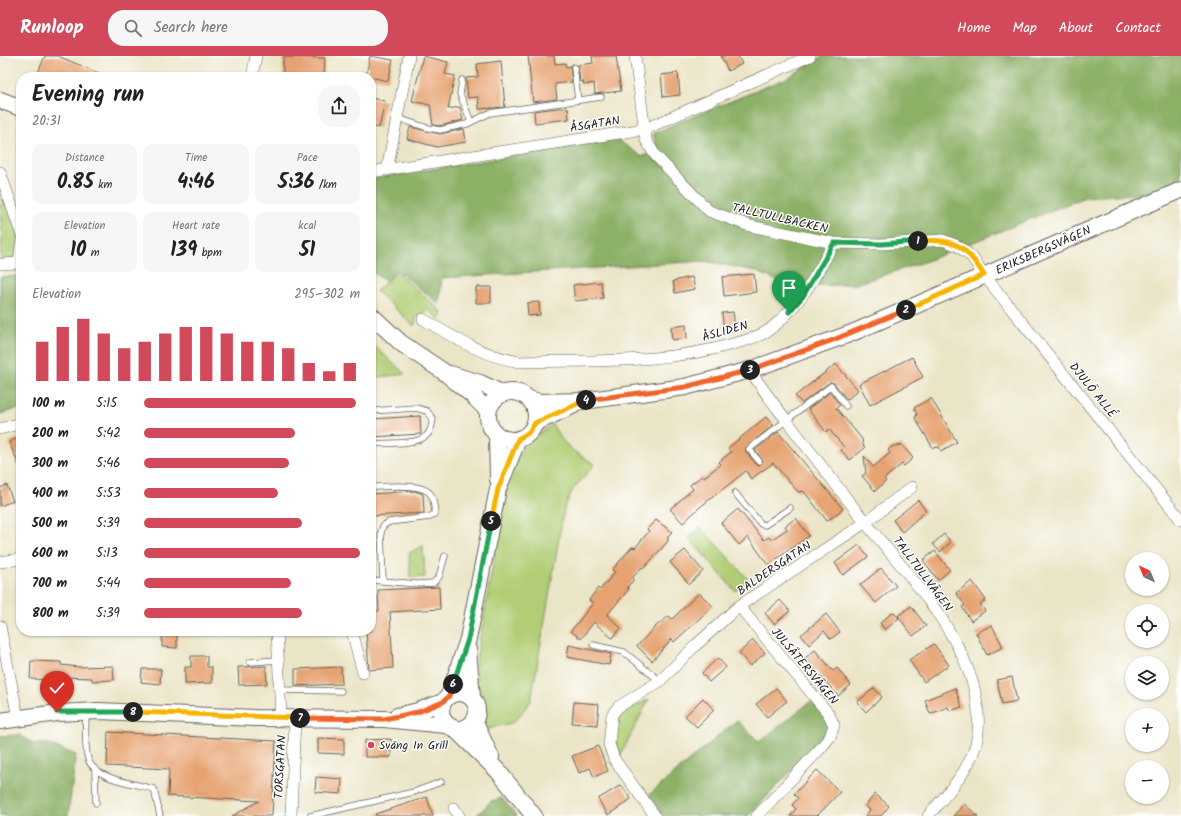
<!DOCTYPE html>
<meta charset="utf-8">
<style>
:root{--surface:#fff;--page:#f6f6f6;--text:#222;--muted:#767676;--accent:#d1495b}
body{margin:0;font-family:Kalam,sans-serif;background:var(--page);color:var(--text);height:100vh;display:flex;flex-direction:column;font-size:15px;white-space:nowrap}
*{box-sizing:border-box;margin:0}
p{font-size:13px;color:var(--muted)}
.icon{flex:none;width:22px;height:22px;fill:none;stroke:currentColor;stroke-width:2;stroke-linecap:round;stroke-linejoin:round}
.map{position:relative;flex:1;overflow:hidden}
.sheet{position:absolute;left:16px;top:16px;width:360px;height:564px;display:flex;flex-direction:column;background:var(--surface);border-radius:16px;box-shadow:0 1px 3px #0004}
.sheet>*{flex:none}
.needle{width:26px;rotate:316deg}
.tools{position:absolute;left:1125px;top:496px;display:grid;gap:8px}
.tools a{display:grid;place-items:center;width:44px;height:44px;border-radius:50%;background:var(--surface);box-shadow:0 1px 3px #0004;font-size:20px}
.pin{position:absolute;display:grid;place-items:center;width:34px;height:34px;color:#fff;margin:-41px -17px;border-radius:50% 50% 50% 0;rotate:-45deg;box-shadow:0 0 4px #0007}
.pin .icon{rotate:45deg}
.km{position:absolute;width:20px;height:20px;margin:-10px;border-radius:50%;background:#222;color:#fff;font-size:11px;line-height:20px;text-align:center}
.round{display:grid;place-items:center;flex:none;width:42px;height:42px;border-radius:16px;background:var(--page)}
.overview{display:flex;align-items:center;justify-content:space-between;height:68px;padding:0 16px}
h1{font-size:22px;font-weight:700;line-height:30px}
.figures{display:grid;grid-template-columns:repeat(3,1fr);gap:6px;height:68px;padding:4px 16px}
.figures div{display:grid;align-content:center;border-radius:10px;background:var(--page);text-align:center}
.figures b{font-size:20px;font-weight:700}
.figures small{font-size:11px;font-weight:400}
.figures p{font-size:11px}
.chart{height:112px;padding:8px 16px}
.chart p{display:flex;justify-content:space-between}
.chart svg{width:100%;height:72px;margin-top:4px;stroke:var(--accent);stroke-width:6}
ul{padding:0 16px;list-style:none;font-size:13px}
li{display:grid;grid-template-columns:64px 48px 1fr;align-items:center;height:30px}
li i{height:10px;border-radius:5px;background:var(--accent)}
header{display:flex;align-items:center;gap:24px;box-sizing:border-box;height:56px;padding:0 20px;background:var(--accent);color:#fff}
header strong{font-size:19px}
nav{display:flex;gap:22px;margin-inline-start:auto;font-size:14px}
.search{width:280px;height:36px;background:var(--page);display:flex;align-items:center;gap:10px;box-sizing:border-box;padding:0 14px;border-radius:16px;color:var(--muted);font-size:15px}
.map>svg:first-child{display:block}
</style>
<header>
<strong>Runloop</strong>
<div class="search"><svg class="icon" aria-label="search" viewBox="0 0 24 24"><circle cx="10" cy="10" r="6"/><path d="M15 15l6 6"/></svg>Search here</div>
<nav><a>Home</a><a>Map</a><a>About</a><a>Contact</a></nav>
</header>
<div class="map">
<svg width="1181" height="760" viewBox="0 0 1181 760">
<rect width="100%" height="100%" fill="#fff"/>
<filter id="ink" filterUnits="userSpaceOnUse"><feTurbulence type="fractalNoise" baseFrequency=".025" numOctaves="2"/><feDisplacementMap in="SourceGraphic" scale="8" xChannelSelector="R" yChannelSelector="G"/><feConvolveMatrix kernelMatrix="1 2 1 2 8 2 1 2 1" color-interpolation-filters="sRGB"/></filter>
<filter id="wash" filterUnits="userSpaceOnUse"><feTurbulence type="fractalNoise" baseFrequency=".012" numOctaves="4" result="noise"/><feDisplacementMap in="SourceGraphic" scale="16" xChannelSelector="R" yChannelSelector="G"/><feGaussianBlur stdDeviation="0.9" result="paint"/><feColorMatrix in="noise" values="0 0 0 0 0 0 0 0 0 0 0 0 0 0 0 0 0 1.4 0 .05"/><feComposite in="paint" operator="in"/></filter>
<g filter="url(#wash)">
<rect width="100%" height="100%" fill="#ebe5c7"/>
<!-- green -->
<path fill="#b1cd74" stroke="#667448" d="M0,127C6,143 26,181 16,198C13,204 6,204 0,205L2,185L0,149L2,148Z
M397,216L442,256L440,263L428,254L417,260L414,270L376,235Z
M371,287L405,318L371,322Z
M552,368C565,391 572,395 595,408L573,433L564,453L531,645L514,666L485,674L486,651L478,632L475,611L509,416L524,390Z
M700,471L749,524L735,535L689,482Z
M423,490L425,521L410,522L409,497Z
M649,643L620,700L615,683L620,659Z"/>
<!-- forest -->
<path fill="#8cb066" stroke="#546641" d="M823,0H1181V135L1085,141L924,206L856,228L792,231L755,215L705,205L442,222L439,248L397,214L385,225L371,215V123L616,83L641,100L658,97L653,77L787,22Z
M21,220V352L0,358V221Z
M811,645L829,668L826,678L815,691L748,760H663L649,739L737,664L759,686Z
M20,679L34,688H49L76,699L68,760H0V680Z
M502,742L517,760H476L491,745Z"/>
<g id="blocks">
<!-- building -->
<path fill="#e6a26f" d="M45,0H58L108,21H36Z
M370,0L393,4L388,25L366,20Z
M423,0L448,6L445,18L455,20L448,53L460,51L463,64L440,70L433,69L430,49L412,45Z
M528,0H554L555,8L565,7L566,11L570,10L572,26L555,28L557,43L533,46Z
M592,0H616L621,35L595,38L594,27L584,29L583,25L580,26L578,9L593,7Z
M721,0H738L742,8L728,15Z
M283,1L325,2L324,21H283Z
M501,5L505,51L479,53L478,41L468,42L466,22L478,21L477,8Z
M678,17L680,39L663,41L661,19Z
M371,42L385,45L379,72L371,70Z
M558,52H568L569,63L535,67L534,55Z
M410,71L440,78L464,73L466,86L437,91L407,83Z
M754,218L756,236L724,240L722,221Z
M692,221L695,233L675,237L673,225Z
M601,226L603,242L575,245L573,229Z
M476,231H491V247H476Z
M539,246L540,259L528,260L527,247Z
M733,256L735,272L724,274L722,257Z
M686,269L687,282L672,284L671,271Z
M912,301L923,321L870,349L859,328Z
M836,308L858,334L847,344L834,327L830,326L802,347L795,340Z
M830,336L840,349L836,352L862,383L863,389L865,392L850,404L841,394L844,391L829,373L826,376L808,353Z
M931,342L957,386L941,395L939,391L933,392L915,362L917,358L914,352Z
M420,360L421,378L371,381V363Z
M766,361L773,369L745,392L746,396L756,408L760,409L763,405L755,394L778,376L843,453L827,465L806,438L803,435L798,436L773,407L751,423L746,415L700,451L683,467L670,453L693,433L690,429L702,420L703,422L721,408L719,406L731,396L728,392Z
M18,382L21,390V414L9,386Z
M901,388L913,402L904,410L902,408L884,423L886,425L875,435L862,420L866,417L864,400L873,411L890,397L888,394L893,390H898Z
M7,429L13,445L0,450V432Z
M415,435L423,438L424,457L371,460V438Z
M918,444L926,455L902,476L893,464Z
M738,453L764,484L769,481L771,484L787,473L785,470L796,462L809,480L768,509L748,481L739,489L721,467Z
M656,464L672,476L668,480V485L645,511L641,512L633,521V525L627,531L629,533L607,559L621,572L612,582L594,566L581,583L571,575L593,547L589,544L598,532L600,534L615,516L612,514L632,491L635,492L649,475L647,473Z
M944,478L951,486L940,496L933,488Z
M859,489L868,501L843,519L835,507Z
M685,494L703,515L689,528L670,506Z
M935,495L950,514L938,524L923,504Z
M881,512L896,530L876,547L860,529Z
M972,525L986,544L980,548L985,555L971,565L962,551L965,549L956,537Z
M439,531L440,553L390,556L393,612L369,614L366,575H371V556L379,555L378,534Z
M699,537L713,550L674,586L672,583L652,605L637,590L655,571L669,560L672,563Z
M780,544L790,555L774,568L765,557Z
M911,550L926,570L913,580L898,560Z
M893,556L899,562L885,574L880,567Z
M826,558L840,576L831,583L824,575L809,589L801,579Z
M992,569L1003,591L987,599L976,577Z
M162,577H177V592L162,591Z
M753,584L765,597L750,610L739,597Z
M934,588L949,609L924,626L909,604Z
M569,589L611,598L609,609L567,601Z
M815,594L833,615L837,612L851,629L838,640L805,602Z
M191,600H207V611H212V627L185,628V611H191Z
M718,602L726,611L709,626L702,617Z
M31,605L61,606V609L79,611L113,610L114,624L92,625V622L61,621V624L30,623Z
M266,610L267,628L239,629L238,611Z
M341,611L342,628L295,630V613Z
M142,613H161L160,628L141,626Z
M1012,621L1017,645L1002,648L997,624Z
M776,632L787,645L767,661L756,648Z
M874,632L882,641L866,656L857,646Z
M955,632L962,651L950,655L948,651L930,658L925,644Z
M703,642L714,654L697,671L685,660Z
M574,646L599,648L597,669L572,667Z
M108,676L276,685L272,760H232L259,745L168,740L169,713L107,710Z
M318,682L344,683V698L318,697Z
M391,683V701H365V684Z
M598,690L608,715L594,721L590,712L579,717L572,700Z
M817,714L840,736L817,760H790L796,753L792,749L798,742L794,738Z
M316,721L342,723L341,738L315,736Z
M621,729L631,743L608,759L598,743Z
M875,738L889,750L881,760H865L870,754L865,750Z
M427,741L433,760H376L375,758Z
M964,748L978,760H953Z"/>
</g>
</g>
<g filter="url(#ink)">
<use href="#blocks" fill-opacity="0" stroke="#646258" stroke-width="1"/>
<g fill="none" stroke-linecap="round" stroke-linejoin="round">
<defs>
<path id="service" d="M574,11L578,44
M462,24L460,38L471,66
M397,62L428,72L440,74L467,68L490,57L601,41
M371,355L416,352L427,355L433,363C432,369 431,376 426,380C416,389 384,387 371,388
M759,405L749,393L831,330L846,350
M371,431C384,431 425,426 431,439C434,444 434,451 435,457L430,461L389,466L383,470L381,476L383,524
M735,437L761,468L765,469L790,452
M371,524L417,528L433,527L439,521L445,500
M593,589L624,596L660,625
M250,606L278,604
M280,634L341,635
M86,656C86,671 84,689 88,703C95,724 134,727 154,733L160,760
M95,714L96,747
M310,760L414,736L441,726"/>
<path id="minor" d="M635,0L646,84L655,99L709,155L750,170L834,187L882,188L943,184L958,190L972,201L984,219L1181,464
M252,21L256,0
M387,114L409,0
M0,116L21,177
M371,116L645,73L810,0
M19,207L21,188
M0,208L21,207
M423,263C454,282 483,300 520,306C591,304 664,308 733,288C745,285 759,281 769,274C799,251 816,220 834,187
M750,314C761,332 775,349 787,365C813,399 839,433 865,466C911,523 985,597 978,676C975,710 949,735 928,760
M0,373L21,367
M0,506L21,503
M739,550L828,657L834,669L830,681L819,694L757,760
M0,570L18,662
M277,575L281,662
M352,575L363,617
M454,752L459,760
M291,760L295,662
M655,760L614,703L609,688L612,659L618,651L660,625L695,590L739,550L866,466L912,431"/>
<path id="secondary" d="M0,44L21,52
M371,259L401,287L444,316L472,339L488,355
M450,318L480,327L501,337
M488 360a24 24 0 1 1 48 0a24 24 0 1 1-48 0Z
M529,343L539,346L583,345L685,331L750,314L852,277L1181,134
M535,367L574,349
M497,379L498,423
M468,593L472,642
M441 655a18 18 0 1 1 36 0a18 18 0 1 1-36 0Z
M449,640L468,583L498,433L518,383
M397,660L418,655L443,646
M0,665L57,657L99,655L255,662L384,663L446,669
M474,665L491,701
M456,674L498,715L534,760"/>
</defs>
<!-- service casing -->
<use href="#service" stroke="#646258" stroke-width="7"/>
<!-- minor casing -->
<use href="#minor" stroke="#646258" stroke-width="12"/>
<!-- secondary casing -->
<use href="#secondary" stroke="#646258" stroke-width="18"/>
<!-- service -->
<use href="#service" stroke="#fff" stroke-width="5.5"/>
<!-- minor -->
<use href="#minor" stroke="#fff" stroke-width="11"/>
<!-- secondary -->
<use href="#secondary" stroke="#fff" stroke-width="16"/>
</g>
</g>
<g fill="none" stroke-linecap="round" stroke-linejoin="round" filter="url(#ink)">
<defs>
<path id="split-1" d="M789,256L803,240L834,187L882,188L918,185"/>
<path id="split-2" d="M906,254L984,219C965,189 955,182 918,185"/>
<path id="split-3" d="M750,314L833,284L906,254"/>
<path id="split-4" d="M586,344L685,331L750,314"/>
<path id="split-5" d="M491,465L498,433L518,383L528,377L535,367L586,344"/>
<path id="split-6" d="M453,628L468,583L491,465"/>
<path id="split-7" d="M300,662L384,663L418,656L443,646L449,640L453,628"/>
<path id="split-8" d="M133,656L300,662"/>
<path id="split-9" d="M57,656H133"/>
</defs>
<!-- split-1 casing -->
<use href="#split-1" stroke="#fff" stroke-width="8"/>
<!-- split-2 casing -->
<use href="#split-2" stroke="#fff" stroke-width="8"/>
<!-- split-3 casing -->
<use href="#split-3" stroke="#fff" stroke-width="8"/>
<!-- split-4 casing -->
<use href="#split-4" stroke="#fff" stroke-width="8"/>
<!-- split-5 casing -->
<use href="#split-5" stroke="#fff" stroke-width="8"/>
<!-- split-6 casing -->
<use href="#split-6" stroke="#fff" stroke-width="8"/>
<!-- split-7 casing -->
<use href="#split-7" stroke="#fff" stroke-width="8"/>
<!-- split-8 casing -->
<use href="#split-8" stroke="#fff" stroke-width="8"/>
<!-- split-9 casing -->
<use href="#split-9" stroke="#fff" stroke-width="8"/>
<!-- split-1 -->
<use href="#split-1" stroke="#22a559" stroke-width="5"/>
<!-- split-2 -->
<use href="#split-2" stroke="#f5b400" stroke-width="5"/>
<!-- split-3 -->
<use href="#split-3" stroke="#f0652b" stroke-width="5"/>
<!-- split-4 -->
<use href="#split-4" stroke="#f0652b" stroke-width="5"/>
<!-- split-5 -->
<use href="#split-5" stroke="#f5b400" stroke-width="5"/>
<!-- split-6 -->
<use href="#split-6" stroke="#22a559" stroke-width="5"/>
<!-- split-7 -->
<use href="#split-7" stroke="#f0652b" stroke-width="5"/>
<!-- split-8 -->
<use href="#split-8" stroke="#f5b400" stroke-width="5"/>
<!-- split-9 -->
<use href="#split-9" stroke="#22a559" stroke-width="5"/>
</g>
<!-- markers -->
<circle fill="#d1495b" stroke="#fff" stroke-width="1.5" cx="371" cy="689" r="4"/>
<g text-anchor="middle" stroke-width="3" stroke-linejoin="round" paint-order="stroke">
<!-- street labels -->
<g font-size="12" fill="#1c1c1c" stroke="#fff">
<text transform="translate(595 68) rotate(-9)" y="4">ÅSGATAN</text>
<text transform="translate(780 162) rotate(13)" y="4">TALLTULLBACKEN</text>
<text transform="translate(1043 194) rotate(-24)" y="4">ERIKSBERGSVÄGEN</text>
<text transform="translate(725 275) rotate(-16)" y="4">ÅSLIDEN</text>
<text transform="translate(1093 334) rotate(51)" y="4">DJULÖ ALLÉ</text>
<text transform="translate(774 512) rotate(-34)" y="4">BALDERSGATAN</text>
<text transform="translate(923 518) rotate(53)" y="4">TALLTULLVÄGEN</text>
<text transform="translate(805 610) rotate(50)" y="4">JULSÄTERSVÄGEN</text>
<text transform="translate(280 711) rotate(-87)" y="4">TORSGATAN</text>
</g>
<!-- poi labels -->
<g font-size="12" fill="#1c1c1c" stroke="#fff" text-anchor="start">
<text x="379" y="693">Sväng In Grill</text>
</g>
</g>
</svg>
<div class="tools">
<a><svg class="needle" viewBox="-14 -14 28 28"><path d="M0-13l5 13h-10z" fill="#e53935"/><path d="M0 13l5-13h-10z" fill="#767676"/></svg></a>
<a><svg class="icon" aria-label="locate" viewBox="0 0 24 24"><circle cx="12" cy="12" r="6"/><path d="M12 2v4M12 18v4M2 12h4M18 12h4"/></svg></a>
<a><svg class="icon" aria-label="layers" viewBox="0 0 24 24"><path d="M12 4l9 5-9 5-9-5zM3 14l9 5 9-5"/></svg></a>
<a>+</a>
<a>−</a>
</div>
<div class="pin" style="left:789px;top:256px;background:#1e9e55"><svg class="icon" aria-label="arrive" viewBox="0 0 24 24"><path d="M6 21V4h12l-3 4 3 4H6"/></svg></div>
<div class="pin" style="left:57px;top:656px;background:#d93025"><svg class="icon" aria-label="check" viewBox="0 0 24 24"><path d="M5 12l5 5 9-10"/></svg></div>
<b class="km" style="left:918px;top:185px">1</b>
<b class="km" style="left:906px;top:254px">2</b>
<b class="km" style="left:750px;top:314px">3</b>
<b class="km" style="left:586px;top:344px">4</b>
<b class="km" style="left:491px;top:465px">5</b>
<b class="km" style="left:453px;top:628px">6</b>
<b class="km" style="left:300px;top:662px">7</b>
<b class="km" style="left:133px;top:656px">8</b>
<section class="sheet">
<div class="overview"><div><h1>Evening run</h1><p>20:31</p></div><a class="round"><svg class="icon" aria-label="share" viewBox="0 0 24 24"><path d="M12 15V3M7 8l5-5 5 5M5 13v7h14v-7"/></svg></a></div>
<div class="figures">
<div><p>Distance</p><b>0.85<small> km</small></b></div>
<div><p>Time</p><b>4:46</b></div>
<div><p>Pace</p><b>5:36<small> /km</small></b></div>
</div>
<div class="figures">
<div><p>Elevation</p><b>10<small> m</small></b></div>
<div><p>Heart rate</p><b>139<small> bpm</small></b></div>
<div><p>kcal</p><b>51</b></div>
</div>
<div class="chart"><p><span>Elevation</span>295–302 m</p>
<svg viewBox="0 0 160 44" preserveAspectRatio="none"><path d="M5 44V20M15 44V11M25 44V6M35 44V15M45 44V24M55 44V20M65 44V15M75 44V11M85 44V11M95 44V15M105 44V20M115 44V20M125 44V24M135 44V33M145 44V38M155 44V33"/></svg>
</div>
<ul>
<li><b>100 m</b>5:15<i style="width:98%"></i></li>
<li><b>200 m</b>5:42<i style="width:70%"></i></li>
<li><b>300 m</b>5:46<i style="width:67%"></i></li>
<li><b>400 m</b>5:53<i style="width:62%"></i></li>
<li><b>500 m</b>5:39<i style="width:73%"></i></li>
<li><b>600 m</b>5:13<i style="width:100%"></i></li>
<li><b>700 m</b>5:44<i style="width:68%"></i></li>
<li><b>800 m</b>5:39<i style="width:73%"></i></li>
</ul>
</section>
</div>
